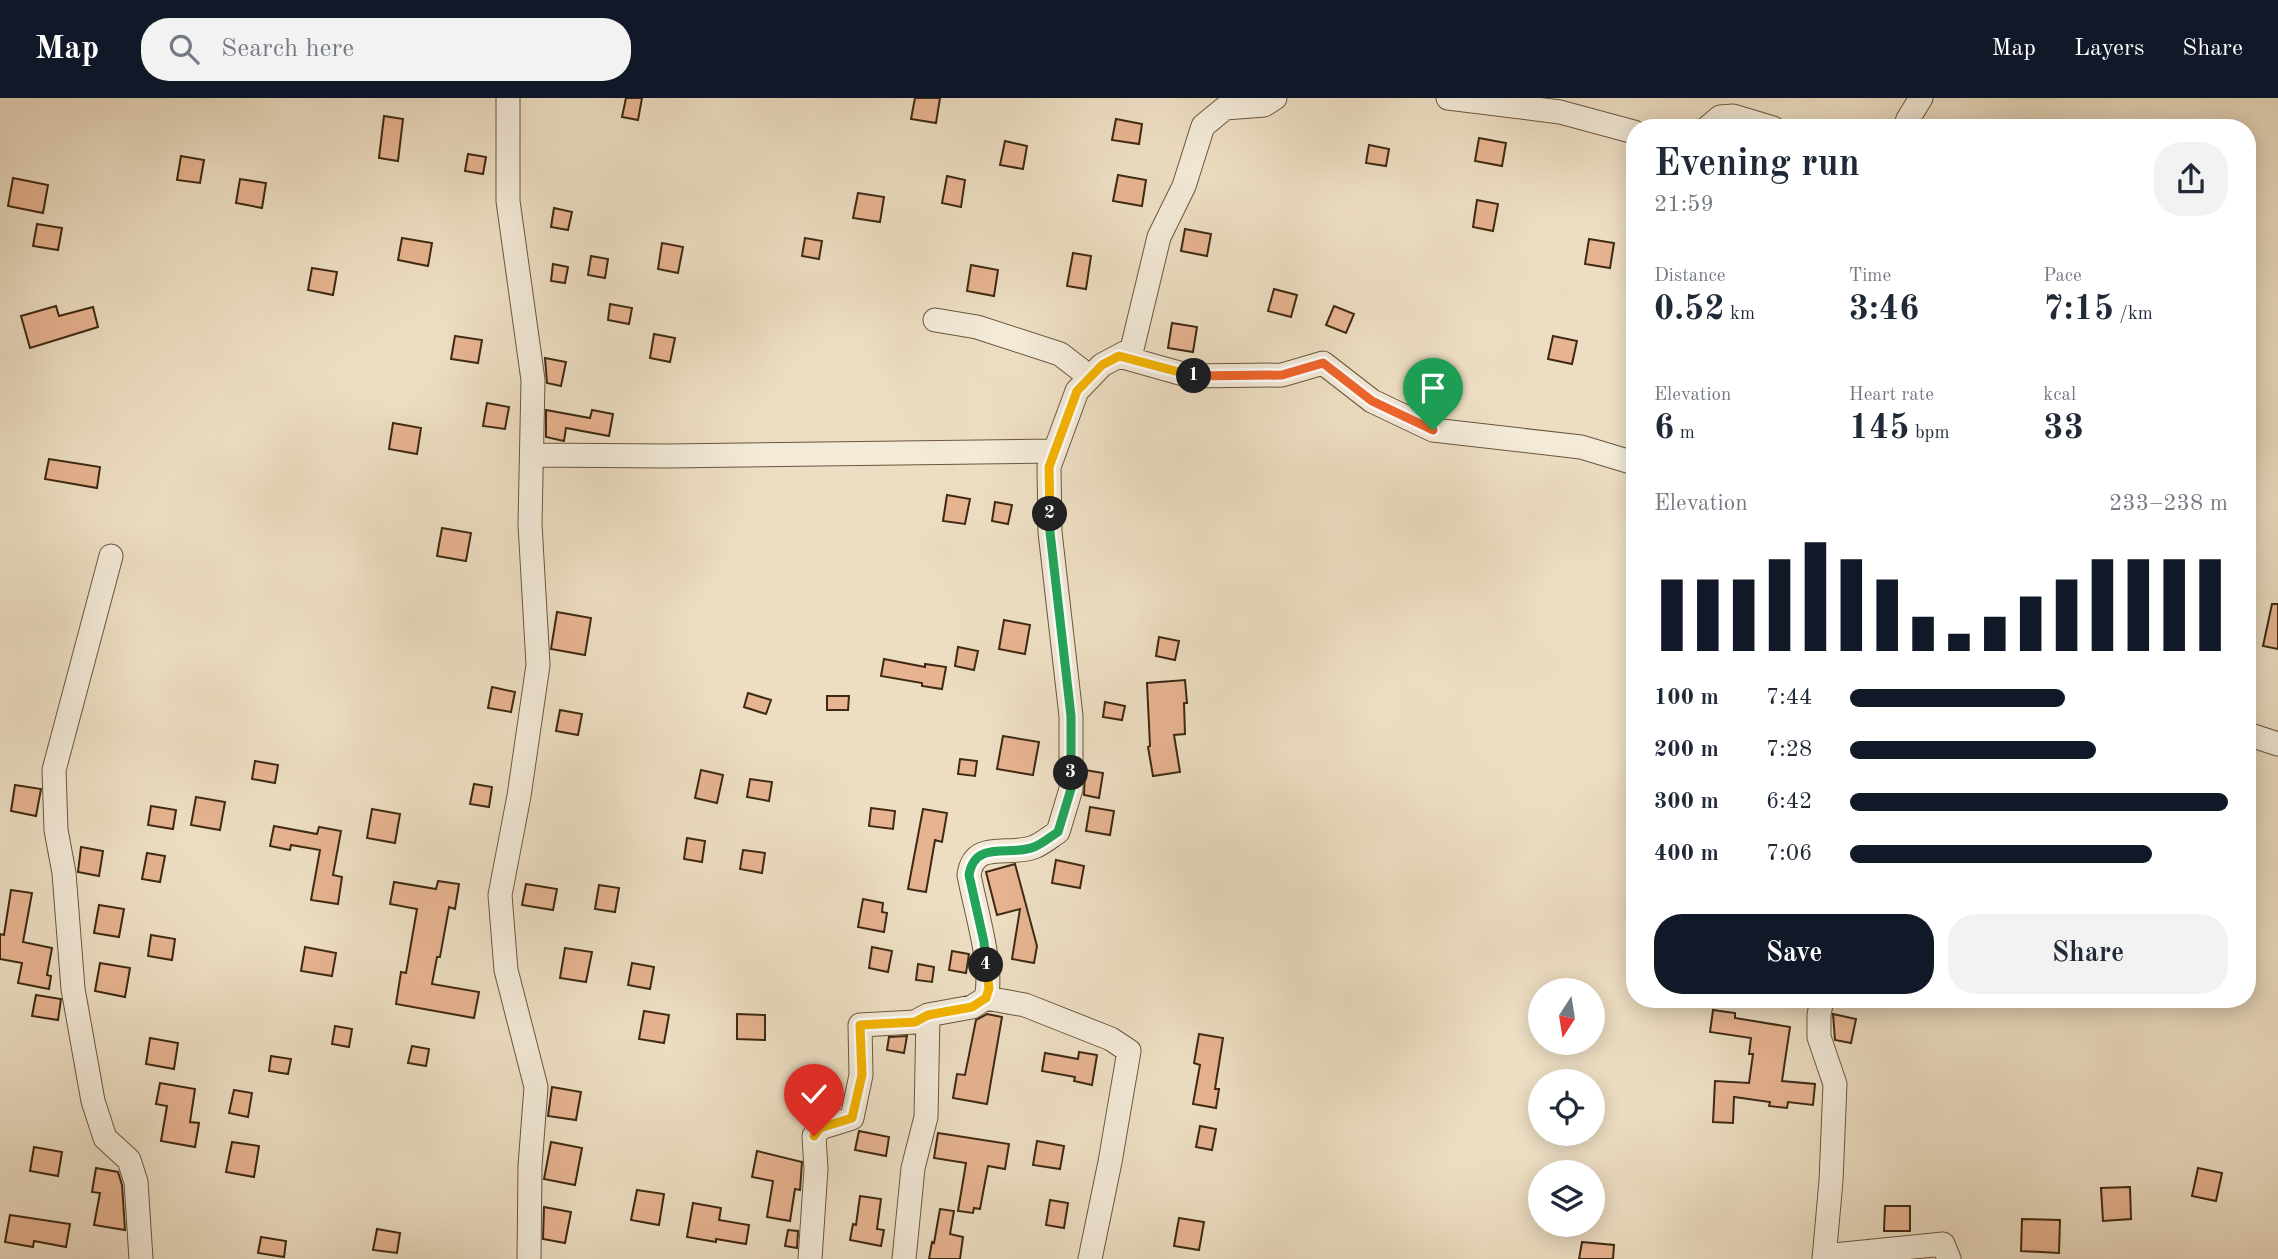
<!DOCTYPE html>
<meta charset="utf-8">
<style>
:root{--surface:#fff;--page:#f2f2f3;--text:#1f2937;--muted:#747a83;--accent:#111827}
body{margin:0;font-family:"Old Standard TT",serif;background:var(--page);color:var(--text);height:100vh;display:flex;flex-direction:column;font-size:26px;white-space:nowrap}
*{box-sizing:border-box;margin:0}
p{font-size:23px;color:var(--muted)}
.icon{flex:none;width:38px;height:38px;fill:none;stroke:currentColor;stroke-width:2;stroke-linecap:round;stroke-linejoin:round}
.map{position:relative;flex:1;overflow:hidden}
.side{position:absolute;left:1626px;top:21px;width:630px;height:889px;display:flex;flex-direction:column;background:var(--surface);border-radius:28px;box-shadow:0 4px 18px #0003}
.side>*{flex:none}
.needle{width:46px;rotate:192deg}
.buttons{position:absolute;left:1528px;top:880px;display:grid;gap:14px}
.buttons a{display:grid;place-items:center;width:77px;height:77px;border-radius:50%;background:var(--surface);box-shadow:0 4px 18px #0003;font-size:35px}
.pin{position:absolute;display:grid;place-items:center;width:60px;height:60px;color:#fff;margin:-72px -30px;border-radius:50% 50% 50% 0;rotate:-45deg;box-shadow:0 0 7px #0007}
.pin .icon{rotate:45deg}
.km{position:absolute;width:35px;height:35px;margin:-18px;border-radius:50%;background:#222;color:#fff;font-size:19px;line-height:35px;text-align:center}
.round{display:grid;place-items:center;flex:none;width:74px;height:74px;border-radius:28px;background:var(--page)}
.summary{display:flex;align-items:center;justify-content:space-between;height:119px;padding:0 28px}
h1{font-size:38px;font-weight:600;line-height:52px}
.metrics{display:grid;grid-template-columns:repeat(3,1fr);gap:10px;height:119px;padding:7px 28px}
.metrics div{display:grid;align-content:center}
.metrics b{font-size:35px;font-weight:600}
.metrics small{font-size:19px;font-weight:400}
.metrics p{font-size:19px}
.chart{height:196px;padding:14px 28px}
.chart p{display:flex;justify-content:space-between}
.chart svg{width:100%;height:126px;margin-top:7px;stroke:var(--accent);stroke-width:6}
.button{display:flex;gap:14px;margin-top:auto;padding:14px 28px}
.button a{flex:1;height:80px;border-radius:28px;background:var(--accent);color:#fff;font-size:28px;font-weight:600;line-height:80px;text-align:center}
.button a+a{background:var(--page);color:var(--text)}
ul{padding:0 28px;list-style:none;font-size:23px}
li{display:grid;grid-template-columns:112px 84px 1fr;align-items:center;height:52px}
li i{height:18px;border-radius:9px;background:var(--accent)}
header{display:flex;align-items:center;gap:42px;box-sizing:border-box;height:98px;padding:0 35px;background:var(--accent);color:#fff}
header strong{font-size:33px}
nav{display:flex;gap:38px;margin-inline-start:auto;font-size:24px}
.search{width:490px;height:63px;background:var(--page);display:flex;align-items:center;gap:18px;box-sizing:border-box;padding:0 24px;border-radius:28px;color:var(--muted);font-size:26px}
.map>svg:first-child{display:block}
</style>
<header>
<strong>Map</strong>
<div class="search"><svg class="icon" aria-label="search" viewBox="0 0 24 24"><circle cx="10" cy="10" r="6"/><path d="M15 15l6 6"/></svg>Search here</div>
<nav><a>Map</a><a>Layers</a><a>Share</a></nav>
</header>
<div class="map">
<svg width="2278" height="1161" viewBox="0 0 2278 1161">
<rect width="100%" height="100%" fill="#eddec3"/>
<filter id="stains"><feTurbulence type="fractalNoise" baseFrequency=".00286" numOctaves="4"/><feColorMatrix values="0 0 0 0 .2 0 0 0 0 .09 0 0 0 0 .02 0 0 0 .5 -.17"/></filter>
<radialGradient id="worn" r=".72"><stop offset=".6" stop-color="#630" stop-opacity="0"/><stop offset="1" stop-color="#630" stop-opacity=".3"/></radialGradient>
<!-- building -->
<path fill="#e7b491" stroke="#3e2912" stroke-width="2" d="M626,0H642L638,22L622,19Z
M915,0H940L936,25L911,21Z
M384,18L403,21L398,63L379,60Z
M1116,21L1142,26L1139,46L1112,42Z
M1479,40L1506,45L1502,68L1475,63Z
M1005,43L1027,48L1023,71L1000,67Z
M1369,47L1389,51L1386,68L1366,65Z
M468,56L486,59L483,76L465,73Z
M181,58L204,62L200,85L177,82Z
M1118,77L1146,82L1142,108L1113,103Z
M947,78L965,82L961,109L942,105Z
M13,80L48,87L43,115L8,108Z
M240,81L266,85L262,110L236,105Z
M858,95L884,99L880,124L853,120Z
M1477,102L1498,106L1493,133L1473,129Z
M554,110L572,114L568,132L551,129Z
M37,126L62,130L58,152L33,148Z
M1185,131L1211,136L1207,158L1181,153Z
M402,140L432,145L428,168L398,162Z
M805,140L822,143L819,161L802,158Z
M1589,141L1614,145L1610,170L1585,166Z
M662,145L683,149L678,175L658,171Z
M1073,155L1091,158L1086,191L1067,188Z
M591,158L608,161L605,180L588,177Z
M553,166L568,169L565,185L551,183Z
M971,167L998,172L994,198L967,193Z
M312,170L337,174L333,197L308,192Z
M1274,191L1297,197L1291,219L1268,213Z
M610,206L632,210L629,226L608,222Z
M56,208L59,218L93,209L98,229L30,250L21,218Z
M1334,208L1354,216L1346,235L1326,227Z
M1172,225L1197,229L1193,254L1168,250Z
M654,236L675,240L670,264L650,260Z
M455,238L482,242L478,265L451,261Z
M1553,238L1577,243L1572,266L1548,261Z
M545,260L566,264L561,288L547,285Z
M487,305L509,309L505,331L483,328Z
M546,312L590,320L592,312L613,316L609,338L566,330L564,343L546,339Z
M393,325L421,330L417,356L389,351Z
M49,361L100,369L97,390L45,381Z
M947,397L970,401L965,426L943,423Z
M995,404L1012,407L1008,426L992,423Z
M442,430L471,435L466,463L437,458Z
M2272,506H2278V551L2263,548Z
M557,514L591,520L585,557L551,551Z
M1004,522L1030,527L1025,556L999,551Z
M1159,539L1179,543L1175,562L1156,558Z
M958,549L978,553L974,572L955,568Z
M884,561L925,569V566L946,569L942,591L922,588V585L881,578Z
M1185,582L1187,605H1184L1185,636L1174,637L1180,674L1153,678L1148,649L1150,648L1147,585Z
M492,589L515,594L511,614L488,610Z
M748,595L771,602L766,616L744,609Z
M827,598H849L848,612H827Z
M1105,604L1125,608L1122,622L1103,619Z
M560,612L582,616L578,637L556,633Z
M1003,638L1039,644L1033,677L997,671Z
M960,661L977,663L975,678L958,676Z
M255,663L278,667L275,685L252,681Z
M701,672L723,677L717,705L695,700Z
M1085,672L1103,675L1099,700L1084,697Z
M750,681L772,684L769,703L747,699Z
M474,686L492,689L489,709L470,706Z
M15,687L41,691L36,718L11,713Z
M196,699L225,704L220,732L191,727Z
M151,708L176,712L173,731L148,727Z
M1090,709L1114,713L1110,737L1086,733Z
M871,710L895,713L893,731L869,728Z
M372,711L400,716L395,745L367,740Z
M923,711L947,715L942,744L935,742L926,794L908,791Z
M274,728L317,736L319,729L341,733L333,777L342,779L338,806L311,802L320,752L291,747L290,752L270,748Z
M687,740L705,743L702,764L684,761Z
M81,749L103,753L99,778L78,774Z
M743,752L765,755L762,775L740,771Z
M147,755L165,758L160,784L142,781Z
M1056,762L1084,768L1080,790L1052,785Z
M1015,766L1037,848L1034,865L1012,861L1020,811L997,817L986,774Z
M438,783L459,786L455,811L449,809L440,859H437L432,886L479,894L474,920L396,906L401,874L406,875L417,811L390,806L394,784L436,791Z
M526,786L557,791L553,812L522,807Z
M599,787L619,790L615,814L595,811Z
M11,792L32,795L23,844L52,850L47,877L51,878L49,891L18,885L22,865L0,861V836L4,837Z
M863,801L883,805L882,814L887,815L884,834L858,829Z
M99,807L124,811L119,839L94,835Z
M151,837L175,841L172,862L148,858Z
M305,849L336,855L332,878L301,873Z
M872,849L892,853L888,874L869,870Z
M565,850L592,854L586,884L560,880Z
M952,853L969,856L966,875L949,872Z
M100,865L130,870L125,899L95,893Z
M632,865L654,869L650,891L628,887Z
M918,866L934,869L932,884L916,882Z
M36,897L61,901L58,922L32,918Z
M1713,912L1735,915V920L1790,929L1782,983L1815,986L1813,1007L1788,1004L1787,1010L1769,1008L1770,1004L1734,999L1733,1025L1713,1024L1715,983L1749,985L1753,956H1749L1751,940L1710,934Z
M644,913L669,917L664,945L639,941Z
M737,916L765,917V942L737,941Z
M987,916L1002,919L987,1006L953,1000L957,976L965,977L976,922Z
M1833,916L1856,921L1851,945L1835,942Z
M335,928L352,931L349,949L332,946Z
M1199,936L1223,940L1215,991H1219L1216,1010L1193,1006L1200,967L1194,965Z
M907,938L904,955L887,952L889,939Z
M150,940L178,945L174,971L146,966Z
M412,948L429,951L426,968L408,965Z
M1079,954L1097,957L1092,987L1074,983L1075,979L1042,973L1045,955L1078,961Z
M271,958L291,961L288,976L269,973Z
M160,985L195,991L190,1024L199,1025L195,1049L161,1043L167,1008L156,1006Z
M552,989L581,994L576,1022L548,1018Z
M234,992L252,995L248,1019L229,1015Z
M1200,1028L1216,1031L1212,1052L1196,1049Z
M859,1033L889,1039L886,1058L855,1052Z
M938,1035L1009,1046L1005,1071L988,1068L980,1111L974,1110L973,1115L958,1113L966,1065L934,1060Z
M1037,1043L1064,1048L1060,1071L1033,1067Z
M232,1044L259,1048L254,1079L226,1074Z
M551,1044L582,1050L575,1087L544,1081Z
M34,1049L62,1054L58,1078L30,1073Z
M757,1053L802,1064L800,1092L795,1091L790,1123L767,1119L773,1083L752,1079Z
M96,1070L118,1074L122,1087L125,1132L94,1127L100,1095L92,1094Z
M2198,1070L2222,1075L2216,1103L2192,1098Z
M2130,1089L2131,1121L2103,1123L2101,1090Z
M637,1092L664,1096L659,1127L631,1122Z
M860,1098L881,1101L877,1131L884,1132L881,1148L850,1142L853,1126L856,1127Z
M1050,1102L1068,1105L1064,1130L1046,1127Z
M693,1105L721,1110L719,1122L749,1127L746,1146L716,1141V1144L687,1139Z
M1885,1108H1910V1133H1884Z
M544,1109L571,1114L565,1145L543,1141Z
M940,1111L954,1113L950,1136L963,1139L960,1161H929L932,1144L934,1145Z
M10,1117L70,1126L66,1149L34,1143L33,1149L5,1144Z
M1179,1120L1204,1124L1199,1152L1174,1148Z
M2022,1121L2060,1122L2059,1155L2021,1153Z
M377,1131L400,1135L397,1155L373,1152Z
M788,1132L798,1133L797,1150L785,1148Z
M261,1139L286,1143L284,1159L258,1155Z
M1582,1144L1614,1147L1613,1161H1579Z"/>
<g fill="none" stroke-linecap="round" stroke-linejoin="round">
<defs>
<path id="minor" d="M508,0V103L533,282L530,426L538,567L519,698L500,797L506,872L536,989L530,1068L529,1161
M1448,0L1560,14L1634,34
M1707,30L1720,19L1733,18L1773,30
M1905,30L1908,21L1921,0
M935,222L977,229L1060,256L1090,279
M1119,258L1190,278L1282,277L1323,265L1372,303L1433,332L1581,349L1634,365
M532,357L667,358L1055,353
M111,458L54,672L56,732L64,775L73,891L93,1003L105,1040L129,1062L136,1084L141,1161
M2247,636L2278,646
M986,900L1025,907L1111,941L1129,953L1110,1064L1090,1161
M1822,901L1819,917V939L1835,986L1831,1083L1824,1161
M1824,1158L1943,1146L1949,1161
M810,1161L816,1071L814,1038L820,1030L852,1020L861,977L860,927L915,924L928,917L972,909L986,900C994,870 975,810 969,777C974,741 1009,759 1034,749C1042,746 1050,739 1058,734L1071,691V618L1050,434L1049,369L1077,293L1102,267L1132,251L1159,139L1184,88L1203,28L1225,10L1264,7L1275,0
M904,1161L913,1070L926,1019L928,917"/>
</defs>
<!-- minor casing -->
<use href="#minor" stroke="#6a563e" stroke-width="25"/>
<!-- minor -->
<use href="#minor" stroke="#f3ead8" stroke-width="23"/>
</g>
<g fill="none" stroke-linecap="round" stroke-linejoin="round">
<defs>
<path id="split-1" d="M1194,278L1282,277L1323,265L1372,303L1433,332"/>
<path id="split-2" d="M1050,416L1049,369L1077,293L1102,267L1119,258L1194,278"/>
<path id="split-3" d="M1050,416V434L1071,618V675"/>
<path id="split-4" d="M986,867L984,844L969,777C975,741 1010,759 1034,749C1042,746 1050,739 1058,734L1071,691V675"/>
<path id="split-5" d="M814,1038L820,1030L852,1020L862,977L860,927L915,924L928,917L972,909L986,900L989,890L986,867"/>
</defs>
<!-- split-1 casing -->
<use href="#split-1" stroke="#fff" stroke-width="14"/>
<!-- split-2 casing -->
<use href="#split-2" stroke="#fff" stroke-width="14"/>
<!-- split-3 casing -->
<use href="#split-3" stroke="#fff" stroke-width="14"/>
<!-- split-4 casing -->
<use href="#split-4" stroke="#fff" stroke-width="14"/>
<!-- split-5 casing -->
<use href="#split-5" stroke="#fff" stroke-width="14"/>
<!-- split-1 -->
<use href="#split-1" stroke="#f0652b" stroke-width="9"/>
<!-- split-2 -->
<use href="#split-2" stroke="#f5b400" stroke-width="9"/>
<!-- split-3 -->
<use href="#split-3" stroke="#22a559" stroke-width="9"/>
<!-- split-4 -->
<use href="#split-4" stroke="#22a559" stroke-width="9"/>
<!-- split-5 -->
<use href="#split-5" stroke="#f5b400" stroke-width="9"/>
</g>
<rect width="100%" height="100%" filter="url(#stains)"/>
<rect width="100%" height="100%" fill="url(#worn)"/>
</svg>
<div class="buttons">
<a><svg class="needle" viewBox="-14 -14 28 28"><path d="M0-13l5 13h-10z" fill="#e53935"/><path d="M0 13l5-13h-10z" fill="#747a83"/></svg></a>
<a><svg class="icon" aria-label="locate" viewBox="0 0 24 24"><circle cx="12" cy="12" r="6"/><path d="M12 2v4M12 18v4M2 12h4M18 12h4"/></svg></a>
<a><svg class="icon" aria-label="layers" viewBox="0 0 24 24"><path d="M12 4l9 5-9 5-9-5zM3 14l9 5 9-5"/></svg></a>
</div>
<div class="pin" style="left:1433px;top:332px;background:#1e9e55"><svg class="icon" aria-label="arrive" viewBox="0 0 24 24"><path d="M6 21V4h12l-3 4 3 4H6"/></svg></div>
<div class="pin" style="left:814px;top:1038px;background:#d93025"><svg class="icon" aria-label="check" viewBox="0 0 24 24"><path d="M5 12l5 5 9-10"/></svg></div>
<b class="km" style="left:1194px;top:278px">1</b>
<b class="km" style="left:1050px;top:416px">2</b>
<b class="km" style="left:1071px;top:675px">3</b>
<b class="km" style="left:986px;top:867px">4</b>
<section class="side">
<div class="summary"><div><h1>Evening run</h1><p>21:59</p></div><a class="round"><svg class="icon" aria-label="share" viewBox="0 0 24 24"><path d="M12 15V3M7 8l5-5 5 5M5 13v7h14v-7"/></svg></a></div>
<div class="metrics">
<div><p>Distance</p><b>0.52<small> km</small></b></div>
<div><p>Time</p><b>3:46</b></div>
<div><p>Pace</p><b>7:15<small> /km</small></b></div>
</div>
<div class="metrics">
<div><p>Elevation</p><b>6<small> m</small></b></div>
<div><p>Heart rate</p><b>145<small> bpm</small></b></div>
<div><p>kcal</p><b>33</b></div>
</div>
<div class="chart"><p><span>Elevation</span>233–238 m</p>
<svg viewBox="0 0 160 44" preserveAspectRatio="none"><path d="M5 44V19M15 44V19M25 44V19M35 44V12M45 44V6M55 44V12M65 44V19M75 44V32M85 44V38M95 44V32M105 44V25M115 44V19M125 44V12M135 44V12M145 44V12M155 44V12"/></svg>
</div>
<ul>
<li><b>100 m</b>7:44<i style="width:57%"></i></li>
<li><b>200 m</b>7:28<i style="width:65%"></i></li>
<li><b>300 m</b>6:42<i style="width:100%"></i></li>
<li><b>400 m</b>7:06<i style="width:80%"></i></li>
</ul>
<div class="button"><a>Save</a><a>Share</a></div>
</section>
</div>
